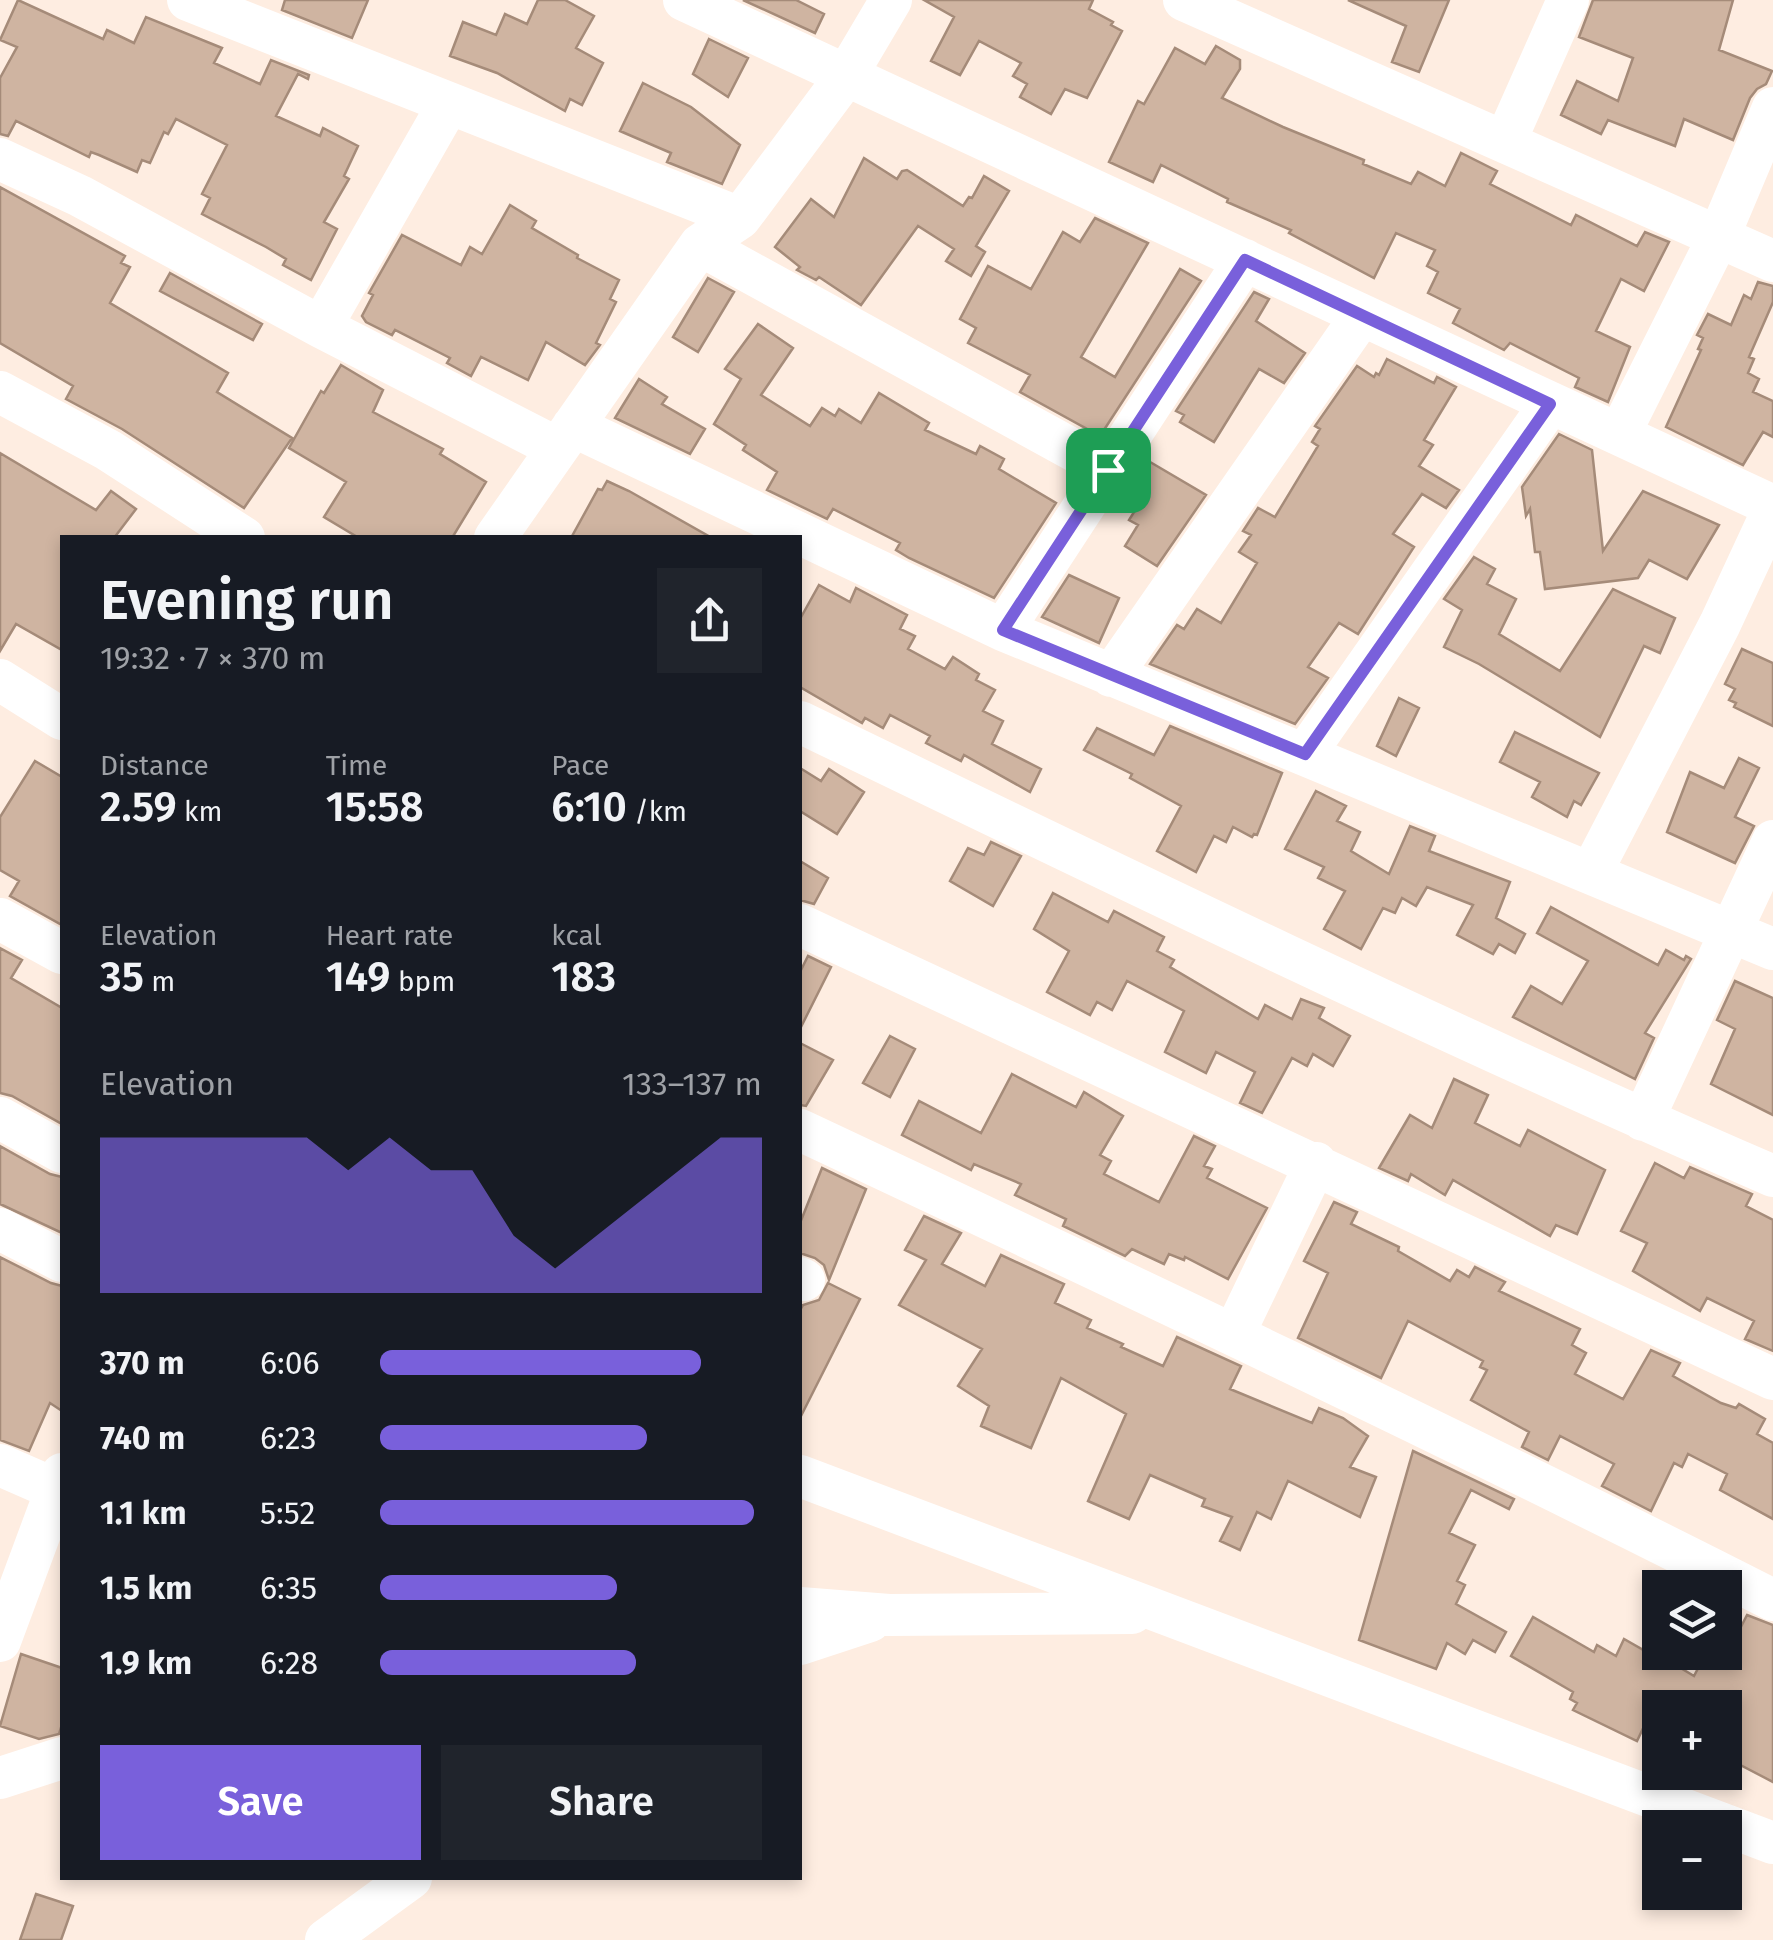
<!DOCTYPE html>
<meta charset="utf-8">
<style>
:root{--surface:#171b24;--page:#20242c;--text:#f1f3f6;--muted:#9ea1a6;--accent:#7960db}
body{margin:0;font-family:"Fira Sans",sans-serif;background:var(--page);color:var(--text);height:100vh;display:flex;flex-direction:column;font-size:38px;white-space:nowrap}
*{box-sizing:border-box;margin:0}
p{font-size:32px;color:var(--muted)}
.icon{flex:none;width:55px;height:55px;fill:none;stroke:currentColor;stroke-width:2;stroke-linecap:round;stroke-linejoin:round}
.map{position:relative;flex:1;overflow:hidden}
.panel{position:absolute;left:60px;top:535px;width:742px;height:1345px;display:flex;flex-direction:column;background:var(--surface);border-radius:0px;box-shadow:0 5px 15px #0003}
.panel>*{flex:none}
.tools{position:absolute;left:1642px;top:1570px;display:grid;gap:20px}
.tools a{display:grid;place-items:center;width:100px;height:100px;border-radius:0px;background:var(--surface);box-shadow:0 5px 15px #0003;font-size:50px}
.pin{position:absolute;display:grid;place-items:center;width:85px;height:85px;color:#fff;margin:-42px;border-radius:20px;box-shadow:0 5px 15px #0006}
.round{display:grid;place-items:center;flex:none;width:105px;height:105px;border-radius:0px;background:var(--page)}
.headline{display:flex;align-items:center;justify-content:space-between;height:170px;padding:0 40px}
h1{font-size:55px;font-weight:600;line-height:75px}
.metrics{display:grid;grid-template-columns:repeat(3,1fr);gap:15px;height:170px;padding:10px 40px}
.metrics div{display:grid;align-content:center}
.metrics b{font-size:42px;font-weight:600}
.metrics small{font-size:28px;font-weight:400}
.metrics p{font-size:28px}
.chart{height:280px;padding:20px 40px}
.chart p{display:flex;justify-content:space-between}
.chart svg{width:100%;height:180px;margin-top:10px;fill:var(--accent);opacity:.7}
.action{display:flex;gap:20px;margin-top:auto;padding:20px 40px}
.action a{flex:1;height:115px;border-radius:0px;background:var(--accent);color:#fff;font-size:40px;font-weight:600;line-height:115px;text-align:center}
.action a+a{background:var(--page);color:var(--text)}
ul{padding:0 40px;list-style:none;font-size:32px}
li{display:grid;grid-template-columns:160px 120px 1fr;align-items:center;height:75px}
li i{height:25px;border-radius:12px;background:var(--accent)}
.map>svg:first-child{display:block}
</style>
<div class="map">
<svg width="1773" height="1940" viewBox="0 0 1773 1940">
<rect width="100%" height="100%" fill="#feede1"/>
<!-- building -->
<path fill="#cfb4a1" stroke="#a58b79" stroke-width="2.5" d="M18,0L103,39L107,30L134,43L146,17L222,48L214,63L260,84L271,60L309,75L308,79L298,74L276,116L320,136L323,128L358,146L344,176L349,179L324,222L337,229L311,280L283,265L286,259L266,247L202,214L210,198L202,194L227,145L176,119L168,134L164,132L150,163L142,160L137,172L99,155L91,152L89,157L16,121L8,136L0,134V78L17,47L0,40Z
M285,0H368L352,38L282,10Z
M538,0H565L594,16L576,48L603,63L582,105L570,99L565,111L497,73L450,56L463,22L496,35L505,14L527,24Z
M743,0H796L824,14L815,33Z
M924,0H1093L1089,9L1113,22L1111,25L1122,31L1087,98L1065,89L1051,114L1020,97L1027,84L1013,76L1021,63L979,41L960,75L931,61L954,17Z
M1348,0H1449L1419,72L1392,62L1406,26Z
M1593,0H1733L1719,50L1772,71L1766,84L1757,89L1750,98L1733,140L1684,119L1675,146L1608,120L1601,134L1561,115L1577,81L1618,101L1633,58L1579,37Z
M709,39L748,58L728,97L693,74Z
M1216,46L1240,60V69L1222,98L1283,127L1364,160L1363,164L1411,184L1418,172L1445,186L1461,153L1497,171L1490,184L1571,225L1576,215L1637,246L1645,232L1669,242L1644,291L1621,279L1596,331L1630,347L1608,402L1575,387L1579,378L1510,343L1504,350L1453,323L1460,309L1428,293L1438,272L1427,266L1435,250L1396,233L1374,278L1289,233L1291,230L1227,202L1228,199L1161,165L1153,182L1109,162L1138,101L1144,104L1175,48L1205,64Z
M643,83L691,107L740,145L722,184L667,162L671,153L620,131Z
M864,158L897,179L902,171L907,170L963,206L969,197L972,198L984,176L1009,191L976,246L985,252L971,276L946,261L954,249L918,226L861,305L819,277L816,280L797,270L800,267L775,247L811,199L834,217Z
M0,187L125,256L121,263L130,267L110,303L228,373L217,392L292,438L244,508L122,429L66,399L73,386L0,343Z
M510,205L536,221L532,228L578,255L577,258L619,280L610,299L616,302L596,343L600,345L585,365L546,342L528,380L481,357L471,376L447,363L450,358L395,330L392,335L366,322L362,316L373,295L369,293L402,235L461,265L470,247L482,254Z
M1095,218L1148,243L1081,357L1115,377L1180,269L1201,281L1100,436L1020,392L1030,375L968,343L976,328L960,319L988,266L1031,289L1063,232L1080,242Z
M170,273L262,324L253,340L160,291Z
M708,278L734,292L698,352L673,337Z
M1758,282L1773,286V302L1749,357L1754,359L1748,373L1759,379L1753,392L1773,401V437L1763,432L1743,465L1666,427L1701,350L1698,349L1703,338L1697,335L1708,314L1731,325L1744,295L1751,299Z
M1254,292L1269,299L1256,321L1305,353L1284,383L1259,369L1214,442L1180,422L1184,415L1176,411Z
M758,324L793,348L761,395L810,426L822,408L835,416L839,409L861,423L879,393L929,423L925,430L976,454L980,446L1004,459L999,469L1056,503L994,598L909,558L896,550L900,543L833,509L827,519L767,490L777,472L743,450L746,445L714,424L741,379L725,369Z
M1387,359L1434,383L1437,377L1456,387L1424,440L1433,445L1419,466L1459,490L1446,508L1422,494L1393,534L1414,547L1358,634L1339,623L1308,667L1328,678L1295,724L1150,664L1177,625L1184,629L1197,609L1221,623L1257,563L1239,552L1251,535L1243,531L1258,508L1275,517L1318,446L1312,442L1320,429L1315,426L1357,366L1374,377L1376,373L1379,375Z
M341,365L383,390L373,412L443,449L440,454L486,482L452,538H359L324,517L346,482L289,448L321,391L324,393Z
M639,379L667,397L662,404L705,429L690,454L615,418Z
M1559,434L1592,450L1603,551L1643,491L1719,525L1687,579L1649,560L1638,578L1545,589L1540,552H1535L1530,509L1526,516L1522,487Z
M0,453L96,510L111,491L136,509L114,538H62V650L16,624L0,651Z
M1145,459L1206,495L1157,566L1125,546L1138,525L1129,520L1136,509L1120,500Z
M607,481L629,491L712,538H571L598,489L602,490Z
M1474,557L1495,569L1487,584L1516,599L1499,634L1560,671L1613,589L1675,618L1660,653L1644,646L1600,737L1479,664L1444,647L1462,610L1444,599Z
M1069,575L1119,598L1099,643L1042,617Z
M819,585L850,602L856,588L907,615L900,629L915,636L908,649L945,669L953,657L979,674L976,680L995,690L983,711L1003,721L992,744L1041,769L1030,792L964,755L961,761L926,743L930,736L890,715L883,728L865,718L862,723L800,687V619Z
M1742,649L1773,663V726L1734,707L1736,703L1729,700L1735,689L1725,684Z
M1399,698L1419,708L1396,756L1377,746Z
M1170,726L1282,773L1257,835L1254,834L1252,837L1233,827L1226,842L1214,836L1196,872L1157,851L1181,806L1130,778L1132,774L1084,750L1097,728L1154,755Z
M1515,732L1599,773L1581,805L1574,801L1567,817L1532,797L1540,782L1500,762Z
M1739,758L1759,768L1735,817L1754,826L1735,863L1667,832L1690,772L1724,788Z
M35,761L62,777V925L10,896L19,881L0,870V817Z
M800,768L821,781L829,769L864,792L837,834L800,811Z
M1316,791L1346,806L1337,821L1360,832L1351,851L1389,874L1410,826L1435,836L1429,851L1510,882L1496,918L1525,934L1515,953L1499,944L1493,954L1457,935L1473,905L1427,887L1416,906L1402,898L1395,913L1383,908L1361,949L1324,929L1345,891L1318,878L1324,867L1285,849Z
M991,842L1021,856L993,906L950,881L968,848L984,855Z
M800,861L828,878L814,904L800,900Z
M1053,893L1108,922L1114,911L1164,937L1157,951L1174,960L1170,967L1258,1019L1265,1005L1292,1019L1301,999L1324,1008L1319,1018L1350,1036L1333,1066L1313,1054L1307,1066L1292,1058L1262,1113L1240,1103L1255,1072L1216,1052L1206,1073L1165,1052L1184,1011L1127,981L1112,1010L1097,1002L1090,1015L1047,992L1069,951L1034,929Z
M1551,907L1658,965L1666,950L1684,960L1686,956L1691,959L1645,1033L1654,1038L1635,1079L1513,1017L1531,986L1562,1004L1588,961L1537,933Z
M0,948L22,960L11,978L62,1008V1124L12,1096L0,1093Z
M808,956L831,967L800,1029V972Z
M1735,981L1773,998V1115L1711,1084L1735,1029L1717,1020Z
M890,1036L915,1049L890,1097L863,1083Z
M800,1043L833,1060L806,1106L800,1105Z
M1012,1074L1076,1107L1084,1092L1123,1116L1100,1155L1111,1161L1104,1174L1159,1202L1194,1136L1215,1146L1204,1166L1212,1169L1207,1178L1267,1208L1228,1279L1185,1257L1184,1260L1169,1254L1164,1264L1132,1249L1125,1256L1063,1226L1066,1219L1015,1195L1021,1184L974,1164L971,1170L902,1135L919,1101L981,1133Z
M1454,1079L1488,1095L1475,1123L1520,1146L1528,1130L1605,1170L1577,1234L1556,1225L1550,1236L1453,1180L1445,1195L1411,1174L1408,1181L1379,1168L1410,1115L1432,1128Z
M0,1146L50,1174L62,1177V1233L0,1204Z
M1655,1163L1684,1178L1690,1167L1752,1194L1746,1206L1773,1220V1351L1745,1339L1754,1321L1707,1298L1700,1311L1633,1271L1647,1243L1621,1231Z
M822,1168L866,1189L829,1280L824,1265L815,1258L800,1253V1223Z
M1334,1202L1357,1212L1351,1224L1399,1247L1398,1251L1450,1281L1457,1270L1469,1277L1475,1267L1505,1282L1499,1291L1580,1329L1572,1345L1586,1353L1575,1374L1623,1399L1651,1350L1680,1363L1673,1376L1721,1403L1736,1408L1739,1404L1765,1419L1757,1434L1773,1443V1519L1720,1490L1727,1474L1688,1454L1682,1467L1674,1463L1651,1511L1602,1486L1614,1464L1560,1436L1548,1460L1522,1447L1529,1432L1471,1400L1487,1370L1480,1367L1483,1361L1408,1321L1381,1378L1298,1338L1328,1273L1304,1261Z
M924,1216L961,1233L942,1264L985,1286L1001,1255L1064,1284L1055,1303L1091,1320L1087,1328L1123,1344L1121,1347L1163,1366L1177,1337L1241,1366L1230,1389L1312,1423L1319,1408L1343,1418L1368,1436L1350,1467L1376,1477L1360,1517L1288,1481L1271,1519L1257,1512L1240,1550L1220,1541L1232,1517L1202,1506L1205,1499L1150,1475L1129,1519L1088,1501L1126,1414L1061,1378L1031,1448L981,1426L989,1406L958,1386L982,1349L899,1305L926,1260L905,1250Z
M0,1257L51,1283L62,1286V1411L50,1403L29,1451L0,1440Z
M828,1283L860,1299L800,1418V1310L803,1305L819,1300Z
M1413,1451L1514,1499L1509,1509L1471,1490L1449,1533L1475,1545L1457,1581L1465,1585L1456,1604L1506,1632L1495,1652L1473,1640L1465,1654L1447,1643L1436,1669L1359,1640Z
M1747,1615L1773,1625V1782L1725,1757V1708H1660V1724L1648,1718L1637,1741L1573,1710L1577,1703L1570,1699L1573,1692L1511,1656L1533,1617L1594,1652L1597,1645L1616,1656L1624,1639L1647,1652L1649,1649L1694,1676L1704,1657L1721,1666Z
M21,1654L62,1668V1724L59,1734L39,1739L0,1726Z
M36,1894L73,1906L61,1940H20Z"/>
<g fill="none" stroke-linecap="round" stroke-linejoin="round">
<!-- minor -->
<path stroke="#fff" stroke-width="42" d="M188,0L740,218
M684,0L1773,506
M1184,0L1773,261
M1505,142L1568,0
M0,159L80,196L321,327L557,448
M700,245L1108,469
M321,327L449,103
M0,392L108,450L244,538
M573,426L1003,630L1773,949
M1620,433L1719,236L1773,108
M495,538L700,245L740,218L846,76L891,0
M1003,630L1245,260
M1111,676L1362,315
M0,680L62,719
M800,722C1122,878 1445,1034 1773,1176
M1305,754L1550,404
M1591,873L1720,624L1773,510
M0,919L62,953
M800,925L1773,1379
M0,1118L62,1152
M1643,1120L1773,841
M800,1130C1126,1283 1452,1437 1773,1600
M0,1229L62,1261
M800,1278L804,1280
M1234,1334L1316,1163
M0,1465L57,1490
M800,1476L1773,1843
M800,1608L889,1615L1132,1613
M0,1641L62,1474
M800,1644L870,1621
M0,1778L62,1758
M326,1940L411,1878"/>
</g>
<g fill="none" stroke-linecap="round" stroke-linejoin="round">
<defs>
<path id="route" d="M1245,260L1550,404L1305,754L1003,630Z"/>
</defs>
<!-- route casing -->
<use href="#route" stroke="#fff" stroke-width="20"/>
<!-- route -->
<use href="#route" stroke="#7960db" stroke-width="12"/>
</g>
</svg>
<div class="tools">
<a><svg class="icon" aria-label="layers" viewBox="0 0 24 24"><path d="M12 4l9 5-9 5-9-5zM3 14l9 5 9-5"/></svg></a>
<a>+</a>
<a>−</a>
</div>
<div class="pin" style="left:1108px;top:470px;background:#1e9e55"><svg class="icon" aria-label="arrive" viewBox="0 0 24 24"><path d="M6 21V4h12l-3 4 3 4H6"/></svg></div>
<section class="panel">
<div class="headline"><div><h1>Evening run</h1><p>19:32 · 7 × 370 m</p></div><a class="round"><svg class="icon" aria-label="share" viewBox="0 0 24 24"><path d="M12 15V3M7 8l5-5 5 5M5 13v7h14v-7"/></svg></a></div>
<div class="metrics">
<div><p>Distance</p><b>2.59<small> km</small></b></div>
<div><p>Time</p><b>15:58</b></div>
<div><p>Pace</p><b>6:10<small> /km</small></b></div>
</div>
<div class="metrics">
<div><p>Elevation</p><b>35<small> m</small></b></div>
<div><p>Heart rate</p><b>149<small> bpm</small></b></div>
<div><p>kcal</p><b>183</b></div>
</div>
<div class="chart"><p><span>Elevation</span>133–137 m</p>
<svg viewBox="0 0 160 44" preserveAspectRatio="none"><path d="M0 44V6L10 6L20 6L30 6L40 6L50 6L60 14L70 6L80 14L90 14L100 30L110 38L120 30L130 22L140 14L150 6L160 6V44z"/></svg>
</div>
<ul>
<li><b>370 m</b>6:06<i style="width:84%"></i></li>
<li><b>740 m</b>6:23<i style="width:70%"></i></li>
<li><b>1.1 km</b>5:52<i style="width:98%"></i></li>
<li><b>1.5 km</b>6:35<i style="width:62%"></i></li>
<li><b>1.9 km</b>6:28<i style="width:67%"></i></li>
</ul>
<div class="action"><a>Save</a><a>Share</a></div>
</section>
</div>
